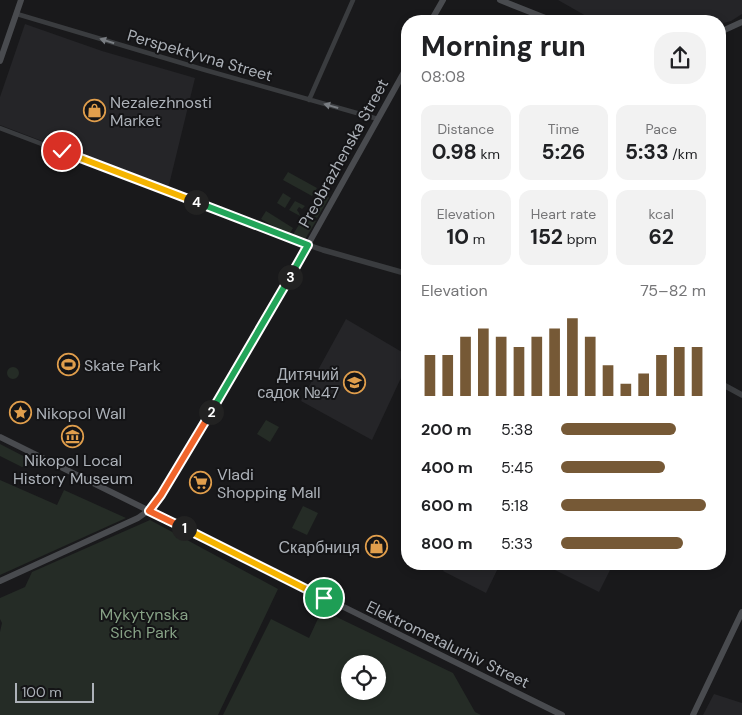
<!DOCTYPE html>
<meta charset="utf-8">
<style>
:root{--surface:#fff;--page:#f2f2f2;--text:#202124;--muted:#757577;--accent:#765936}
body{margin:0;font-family:"DM Sans",sans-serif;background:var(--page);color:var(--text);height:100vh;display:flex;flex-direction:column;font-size:19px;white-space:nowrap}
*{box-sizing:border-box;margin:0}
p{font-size:16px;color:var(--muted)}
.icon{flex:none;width:28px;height:28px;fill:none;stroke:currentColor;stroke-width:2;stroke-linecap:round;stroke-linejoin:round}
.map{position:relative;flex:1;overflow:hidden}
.panel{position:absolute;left:401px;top:15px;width:325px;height:555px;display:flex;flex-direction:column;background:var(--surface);border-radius:20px;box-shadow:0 2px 8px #0003}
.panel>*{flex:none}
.controls{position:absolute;left:341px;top:655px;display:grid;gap:10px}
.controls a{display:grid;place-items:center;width:45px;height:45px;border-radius:50%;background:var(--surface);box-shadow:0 2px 8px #0003;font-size:25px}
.scale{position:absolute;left:15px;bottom:12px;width:79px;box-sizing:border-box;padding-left:5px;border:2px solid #adb2b9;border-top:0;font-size:14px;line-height:18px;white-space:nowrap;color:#adb2b9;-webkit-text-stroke:4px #141416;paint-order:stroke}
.pin{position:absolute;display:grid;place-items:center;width:42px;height:42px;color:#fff;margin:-21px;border:2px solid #fff;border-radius:50%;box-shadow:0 1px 5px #0007}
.km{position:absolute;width:25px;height:25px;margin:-12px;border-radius:50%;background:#222;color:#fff;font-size:14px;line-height:25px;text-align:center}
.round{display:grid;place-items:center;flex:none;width:52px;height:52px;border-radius:20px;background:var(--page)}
.headline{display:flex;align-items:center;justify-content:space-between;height:85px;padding:0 20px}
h1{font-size:28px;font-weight:700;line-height:38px}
.figures{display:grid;grid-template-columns:repeat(3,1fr);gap:8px;height:85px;padding:5px 20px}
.figures div{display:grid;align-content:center;border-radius:12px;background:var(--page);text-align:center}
.figures b{font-size:21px;font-weight:700}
.figures small{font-size:14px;font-weight:400}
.figures p{font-size:14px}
.chart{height:140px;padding:10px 20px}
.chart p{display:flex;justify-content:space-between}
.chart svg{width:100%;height:90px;margin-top:5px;stroke:var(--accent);stroke-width:6}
ul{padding:0 20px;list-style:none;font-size:16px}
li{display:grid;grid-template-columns:80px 60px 1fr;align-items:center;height:38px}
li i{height:12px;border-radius:6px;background:var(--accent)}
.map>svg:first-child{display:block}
</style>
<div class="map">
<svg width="742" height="715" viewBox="0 0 742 715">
<rect width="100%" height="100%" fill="#19191b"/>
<!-- built -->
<path fill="#252528" d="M558,0H742V14L731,21L720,24V21H595Z
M25,24L102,51L195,78L168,189L0,125V97Z
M346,319L407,355V365L372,440L301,401Z
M447,564H500L486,593L443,571Z
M543,564H613L599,592Z
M714,694L742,703V715H703Z"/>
<!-- green -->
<path fill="#252c26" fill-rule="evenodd" d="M288,172L317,188L312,196L283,180Z
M320,191L327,195L329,198L317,218L307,212Z
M283,193L291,198L285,208L277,203Z
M295,201L305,206L302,209L299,207L297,210L299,213L300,216L289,210Z
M266,211L293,228L289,235L261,219Z
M305,215L316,221L304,241L292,236Z
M7 373a6 6 0 1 1 12 0a6 6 0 1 1-12 0Z
M266,420L279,427L270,442L257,434Z
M0,444L31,460L32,464L22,467L0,456Z
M0,480L57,505L64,490L126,518L0,575Z
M303,506L318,513L307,535L292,528Z
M150,520L278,589L218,715H0V632L2,623L0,619V598L25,587L32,572Z
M467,564H491C484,573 474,572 467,564Z
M322,610L453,673L475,712L481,715H223L271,619L309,638ZM350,664H378V691H350Z"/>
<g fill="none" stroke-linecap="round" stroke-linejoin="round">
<!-- minor -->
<path stroke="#3a3c3f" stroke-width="4.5" d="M17,14L205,70L378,119
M309,100L353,0
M0,128L308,245"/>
<!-- tertiary -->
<path stroke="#3a3c3f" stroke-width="5.5" d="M308,245L323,250L408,274
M720,383L742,395"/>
<!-- secondary -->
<path stroke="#494b4f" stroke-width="6" d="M500,0L553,21
M431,21L443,0
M720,32L742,22
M0,61L21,0
M0,437L562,715
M0,581L138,518C148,512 154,505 161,495L275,304L408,65
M693,715L742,612"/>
</g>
<!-- one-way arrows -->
<defs><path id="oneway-solid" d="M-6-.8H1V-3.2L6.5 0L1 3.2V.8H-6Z" transform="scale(1.25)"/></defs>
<g fill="#797d82">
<use href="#oneway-solid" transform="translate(107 41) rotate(-163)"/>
<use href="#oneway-solid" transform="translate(331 106) rotate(-164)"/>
</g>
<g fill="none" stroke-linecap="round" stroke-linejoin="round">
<defs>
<path id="split-1" d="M184,528L324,598"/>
<path id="split-2" d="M184,528L149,511L161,495L211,412"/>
<path id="split-3" d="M211,412L290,277"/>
<path id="split-4" d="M196,202L308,245L290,277"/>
<path id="split-5" d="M62,151L196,202"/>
</defs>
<!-- split-1 casing -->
<use href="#split-1" stroke="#fff" stroke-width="10"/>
<!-- split-2 casing -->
<use href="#split-2" stroke="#fff" stroke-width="10"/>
<!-- split-3 casing -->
<use href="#split-3" stroke="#fff" stroke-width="10"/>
<!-- split-4 casing -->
<use href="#split-4" stroke="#fff" stroke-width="10"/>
<!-- split-5 casing -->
<use href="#split-5" stroke="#fff" stroke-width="10"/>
<!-- split-1 -->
<use href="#split-1" stroke="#f5b400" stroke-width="6"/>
<!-- split-2 -->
<use href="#split-2" stroke="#f0652b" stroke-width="6"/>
<!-- split-3 -->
<use href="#split-3" stroke="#22a559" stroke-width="6"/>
<!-- split-4 -->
<use href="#split-4" stroke="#22a559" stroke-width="6"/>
<!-- split-5 -->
<use href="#split-5" stroke="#f5b400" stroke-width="6"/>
</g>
<!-- icons -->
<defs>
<symbol id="shop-ring" viewBox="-11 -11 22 22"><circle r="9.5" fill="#141416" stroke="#e09e4c" stroke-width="1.5"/><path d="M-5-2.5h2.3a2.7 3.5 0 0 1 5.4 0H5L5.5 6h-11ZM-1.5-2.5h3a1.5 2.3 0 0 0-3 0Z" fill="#e09e4c"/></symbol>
<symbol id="stadium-ring" viewBox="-11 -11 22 22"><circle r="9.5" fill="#141416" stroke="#e09e4c" stroke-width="1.5"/><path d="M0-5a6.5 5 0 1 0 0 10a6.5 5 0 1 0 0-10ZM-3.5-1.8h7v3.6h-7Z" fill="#e09e4c"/></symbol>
<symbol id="school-ring" viewBox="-11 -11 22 22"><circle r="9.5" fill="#141416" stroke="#e09e4c" stroke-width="1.5"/><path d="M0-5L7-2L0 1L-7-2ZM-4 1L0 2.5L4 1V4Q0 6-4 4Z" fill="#e09e4c"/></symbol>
<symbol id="sight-ring" viewBox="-11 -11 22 22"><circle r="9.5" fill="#141416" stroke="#e09e4c" stroke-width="1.5"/><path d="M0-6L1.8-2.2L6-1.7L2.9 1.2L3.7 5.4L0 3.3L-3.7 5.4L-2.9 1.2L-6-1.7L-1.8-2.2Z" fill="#e09e4c"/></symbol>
<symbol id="museum-ring" viewBox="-11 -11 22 22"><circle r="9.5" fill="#141416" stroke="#e09e4c" stroke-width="1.5"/><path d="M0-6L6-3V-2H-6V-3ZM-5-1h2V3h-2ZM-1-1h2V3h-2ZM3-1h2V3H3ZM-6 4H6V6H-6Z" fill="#e09e4c"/></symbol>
<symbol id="supermarket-ring" viewBox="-11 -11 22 22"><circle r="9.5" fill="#141416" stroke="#e09e4c" stroke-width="1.5"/><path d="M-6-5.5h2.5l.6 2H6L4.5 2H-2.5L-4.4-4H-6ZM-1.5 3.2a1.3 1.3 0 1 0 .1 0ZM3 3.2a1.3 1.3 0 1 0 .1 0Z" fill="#e09e4c"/></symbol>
</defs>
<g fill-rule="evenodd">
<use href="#shop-ring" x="82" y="98" width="25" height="25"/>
<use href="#stadium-ring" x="56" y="352" width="25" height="25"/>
<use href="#school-ring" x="342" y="370" width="25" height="25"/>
<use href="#sight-ring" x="8" y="400" width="25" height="25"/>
<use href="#museum-ring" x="60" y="424" width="25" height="25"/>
<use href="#supermarket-ring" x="188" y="470" width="25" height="25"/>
<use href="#shop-ring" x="364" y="534" width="25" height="25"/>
</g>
<g text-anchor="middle" stroke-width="4" stroke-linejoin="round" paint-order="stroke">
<!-- street labels -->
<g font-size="16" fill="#adb2b9" stroke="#141416">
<text transform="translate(200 55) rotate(16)" y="6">Perspektyvna Street</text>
<text transform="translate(343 153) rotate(-61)" y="6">Preobrazhenska Street</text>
<text transform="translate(448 644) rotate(26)" y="6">Elektrometalurhiv Street</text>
</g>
<!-- poi labels -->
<g font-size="16" fill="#adb2b9" stroke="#141416" text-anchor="start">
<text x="110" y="108">Nezalezhnosti<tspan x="110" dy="18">Market</tspan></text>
<text x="84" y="371">Skate Park</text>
<text x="339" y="380" text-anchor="end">Дитячий<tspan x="339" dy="18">садок №47</tspan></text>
<text x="36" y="419">Nikopol Wall</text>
<text x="73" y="466" text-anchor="middle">Nikopol Local<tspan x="73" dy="18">History Museum</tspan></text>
<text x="217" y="480">Vladi<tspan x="217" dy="18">Shopping Mall</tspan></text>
<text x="360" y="553" text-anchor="end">Скарбниця</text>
</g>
<!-- park labels -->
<g font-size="16" fill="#87a286" stroke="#141416">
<text x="144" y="620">Mykytynska<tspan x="144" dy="18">Sich Park</tspan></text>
</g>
</g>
</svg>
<div class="controls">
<a><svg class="icon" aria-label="locate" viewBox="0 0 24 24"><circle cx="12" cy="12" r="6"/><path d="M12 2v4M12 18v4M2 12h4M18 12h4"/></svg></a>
</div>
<div class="scale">100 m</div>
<div class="pin" style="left:324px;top:598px;background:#1e9e55"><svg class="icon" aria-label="arrive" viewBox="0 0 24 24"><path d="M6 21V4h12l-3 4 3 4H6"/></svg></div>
<div class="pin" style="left:62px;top:151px;background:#d93025"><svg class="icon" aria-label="check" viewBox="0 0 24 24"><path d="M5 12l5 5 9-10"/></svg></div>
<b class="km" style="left:184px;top:528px">1</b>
<b class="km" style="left:211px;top:412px">2</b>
<b class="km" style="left:290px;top:277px">3</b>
<b class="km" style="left:196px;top:202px">4</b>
<section class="panel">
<div class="headline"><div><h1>Morning run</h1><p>08:08</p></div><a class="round"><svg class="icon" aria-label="share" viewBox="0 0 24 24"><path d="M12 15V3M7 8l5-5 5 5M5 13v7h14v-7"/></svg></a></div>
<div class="figures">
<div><p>Distance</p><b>0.98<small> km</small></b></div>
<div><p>Time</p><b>5:26</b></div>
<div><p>Pace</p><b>5:33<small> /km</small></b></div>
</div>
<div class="figures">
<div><p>Elevation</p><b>10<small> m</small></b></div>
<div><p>Heart rate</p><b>152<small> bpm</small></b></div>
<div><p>kcal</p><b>62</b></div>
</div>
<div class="chart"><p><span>Elevation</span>75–82 m</p>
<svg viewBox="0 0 160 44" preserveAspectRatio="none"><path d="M5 44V24M15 44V24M25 44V15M35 44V11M45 44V15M55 44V20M65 44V15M75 44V11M85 44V6M95 44V15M105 44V29M115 44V38M125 44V33M135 44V24M145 44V20M155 44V20"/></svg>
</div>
<ul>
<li><b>200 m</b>5:38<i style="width:79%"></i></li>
<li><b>400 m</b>5:45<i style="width:72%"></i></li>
<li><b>600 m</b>5:18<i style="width:100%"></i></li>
<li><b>800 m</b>5:33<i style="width:84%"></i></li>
</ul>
</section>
</div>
